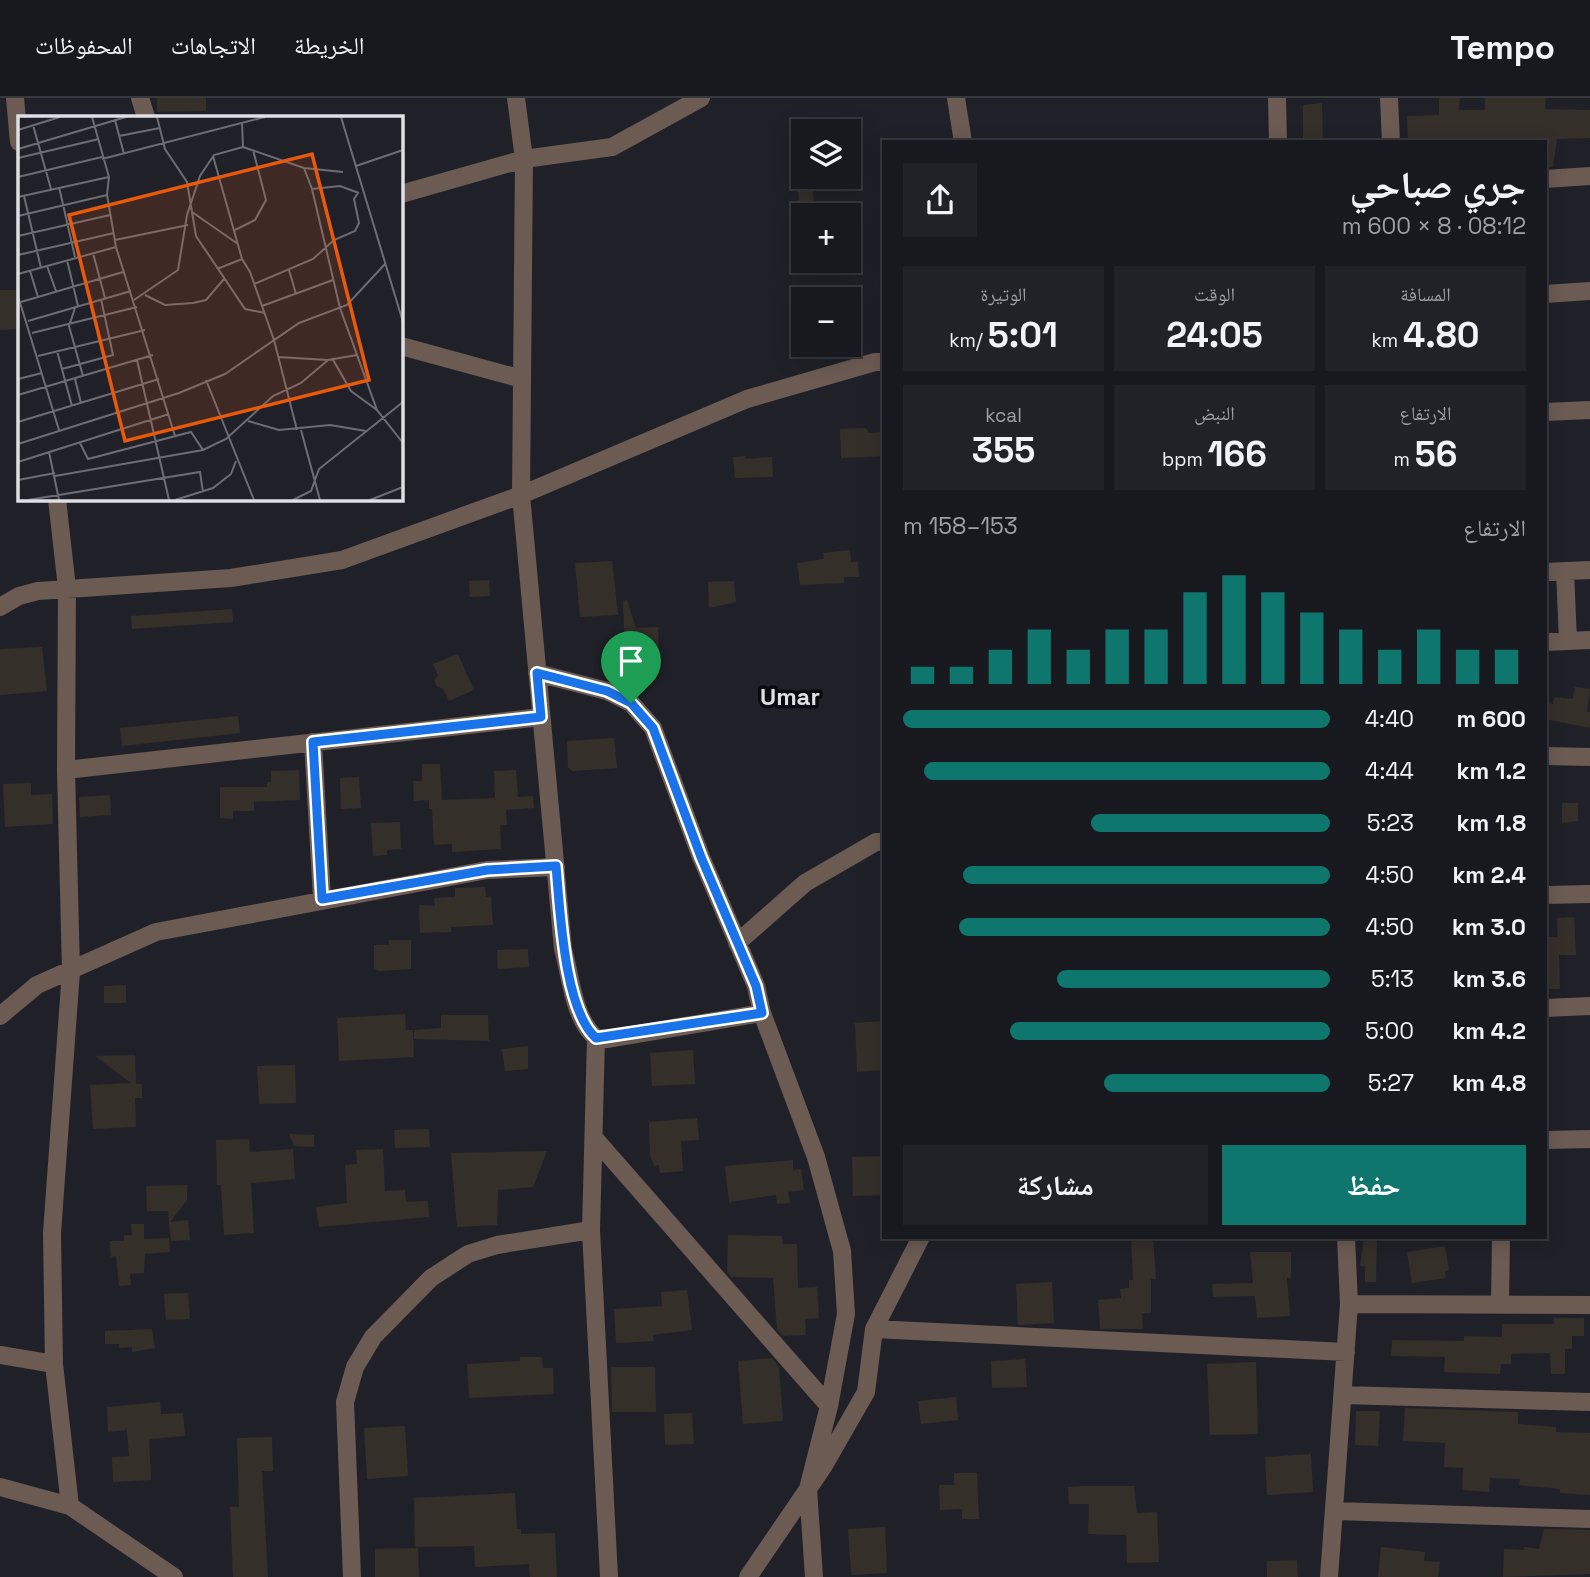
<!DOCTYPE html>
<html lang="ar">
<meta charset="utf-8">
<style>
:root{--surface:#18191e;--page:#212227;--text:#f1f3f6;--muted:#9fa0a4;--line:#36383c;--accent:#0f766e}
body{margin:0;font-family:"Space Grotesk","Noto Naskh Arabic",sans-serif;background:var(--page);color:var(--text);direction:rtl;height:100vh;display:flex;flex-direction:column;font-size:26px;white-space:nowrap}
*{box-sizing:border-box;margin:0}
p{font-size:23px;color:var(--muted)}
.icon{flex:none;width:38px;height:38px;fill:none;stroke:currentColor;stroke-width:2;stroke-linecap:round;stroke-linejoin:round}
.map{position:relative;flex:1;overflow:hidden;direction:ltr}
.drawer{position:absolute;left:882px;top:42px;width:665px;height:1099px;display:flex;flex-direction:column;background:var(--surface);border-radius:0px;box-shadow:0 4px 18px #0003,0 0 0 2px var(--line);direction:rtl}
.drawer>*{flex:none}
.controls{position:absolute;left:791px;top:21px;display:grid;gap:14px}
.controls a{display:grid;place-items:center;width:70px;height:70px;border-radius:0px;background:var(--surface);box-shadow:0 4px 18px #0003,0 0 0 2px var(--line);font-size:35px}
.pin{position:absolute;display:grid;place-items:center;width:60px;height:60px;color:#fff;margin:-72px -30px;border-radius:50% 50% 50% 0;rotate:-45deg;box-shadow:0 0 7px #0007}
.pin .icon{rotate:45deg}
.round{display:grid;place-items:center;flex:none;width:74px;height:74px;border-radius:0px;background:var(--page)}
.summary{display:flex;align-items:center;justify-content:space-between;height:119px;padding:0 21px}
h1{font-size:38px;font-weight:800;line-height:52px}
.metrics{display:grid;grid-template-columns:repeat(3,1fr);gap:10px;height:119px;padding:7px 21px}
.metrics div{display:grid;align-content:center;border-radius:0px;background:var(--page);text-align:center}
.metrics b{font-size:35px;font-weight:800}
.metrics small{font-size:19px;font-weight:400}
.metrics p{font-size:19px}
.chart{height:196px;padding:14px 21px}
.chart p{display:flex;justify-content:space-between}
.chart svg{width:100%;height:126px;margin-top:7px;stroke:var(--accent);stroke-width:6}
.primary-button{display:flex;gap:14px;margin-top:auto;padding:14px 21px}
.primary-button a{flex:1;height:80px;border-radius:0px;background:var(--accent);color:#fff;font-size:28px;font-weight:800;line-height:80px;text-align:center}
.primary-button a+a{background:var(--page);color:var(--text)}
ul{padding:0 21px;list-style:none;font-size:23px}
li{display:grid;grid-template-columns:112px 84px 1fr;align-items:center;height:52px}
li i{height:18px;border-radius:9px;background:var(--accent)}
header{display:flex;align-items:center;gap:42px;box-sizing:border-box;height:98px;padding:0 35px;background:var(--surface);border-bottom:2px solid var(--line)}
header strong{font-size:33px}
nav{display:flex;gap:38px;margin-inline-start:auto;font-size:24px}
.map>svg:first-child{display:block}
</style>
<header>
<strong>Tempo</strong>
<nav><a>الخريطة</a><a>الاتجاهات</a><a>المحفوظات</a></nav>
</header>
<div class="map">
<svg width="1590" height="1479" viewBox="0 0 1590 1479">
<rect width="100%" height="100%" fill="#202128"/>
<!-- building -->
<path fill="#352f2a" d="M157,0H206V13L157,14Z
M1439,0H1460L1459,12H1485V0H1546L1545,11L1590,12V40L1557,41L1553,69L1545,70V44H1408L1407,18L1439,17Z
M1322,5L1323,44H1303V7Z
M797,79H812L814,108L799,109Z
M0,192H19V231L0,232Z
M866,330L869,335L884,334V358L841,360L840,331Z
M745,358L746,361L772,359L773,379L735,380L733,359Z
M850,452L851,464H858L859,479H844V485L800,487L797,465L824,461L823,455Z
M612,463L618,517L580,519L575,465Z
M489,482L490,498L470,499L469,483Z
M734,483L736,504L709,510L708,484Z
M627,502L636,530L658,529L659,555L625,556L623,503Z
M232,511L233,524L132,531L131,518Z
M42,549L47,593L0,597V551Z
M458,556L474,592L449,603L443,591L437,588L434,582L438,578L433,566Z
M1575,589L1590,591L1587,614H1590V630L1545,621L1547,605L1553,606L1554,599L1573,601Z
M238,618L240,635L122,648L120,630Z
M614,640L617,670L572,673L568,669L567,643Z
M422,666H440L442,702L495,700L494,673L516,672L518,699L533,698L534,710L506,712L507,727H500L501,751L452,754V746L434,747L432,711H429V702L414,703L413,683H422Z
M299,672L300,702L254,704V713H233V721L220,720V689H267V684H271V673Z
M359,679L361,710L341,711L340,680Z
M31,685V697L52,696L53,726L5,729L3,686Z
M110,697L111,717L80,719L79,699Z
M1562,705H1578V723L1562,725Z
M400,724L401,751L387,752V757L373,758L371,725Z
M485,789L486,799L491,798L493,827L451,829V834L420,835L419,807L435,808L434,800L455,799V790Z
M1574,819L1576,857H1559L1560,891H1548L1546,839H1558L1557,820Z
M389,842H411V871L378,873L374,870V847H389Z
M528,851L529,869L498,871L497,852Z
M126,887V905H104V888Z
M405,916L406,932H413L414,959L339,963L337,920Z
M441,917H488L489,943L414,941V932L441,930Z
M884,923V972L857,974L855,925Z
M528,948V971L505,973L502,951Z
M693,952L695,986L652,988L650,955Z
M135,957L136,986H142V1000H135L136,1029L93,1031L90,987L131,985L95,958Z
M295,967L296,1005L259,1006L257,968Z
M697,1020L699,1042L681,1043L683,1073L660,1075L659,1067L654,1068L650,1057L649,1024Z
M429,1031L430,1049L395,1050L394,1032Z
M289,1036L314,1037V1049L294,1048Z
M249,1041L250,1054L293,1051L295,1081L251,1085L254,1135L224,1137L221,1087H217L216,1042Z
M383,1051L385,1093L405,1092L406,1104L428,1103L429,1119L319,1129L316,1109L347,1105L345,1067L357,1066L356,1052Z
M547,1053L533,1089L498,1092L497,1127L457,1129L451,1055Z
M882,1058L883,1097L853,1098L852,1059Z
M793,1062V1072L801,1071L804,1092L788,1094L790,1105L777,1106L776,1097L729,1104L725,1068Z
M187,1087V1102L170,1124L188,1122L190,1142L171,1143L168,1113H147L146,1088Z
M131,1126H144V1141L169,1140L170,1154L145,1156L144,1175L130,1176L131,1187L119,1188L116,1158L111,1159L110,1143H124V1137H132Z
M728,1137L782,1138L783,1146H797L798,1190L817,1189L819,1220L805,1221L806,1237L783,1238L777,1231L773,1180L731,1179L727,1174Z
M1131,1139H1153L1156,1181H1151V1215H1142L1143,1231H1100L1098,1202L1121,1200L1120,1191L1129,1190V1182H1133Z
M1364,1139H1377L1376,1184H1365V1168H1360Z
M1445,1148L1449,1172L1445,1173L1446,1180L1412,1185L1407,1154Z
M1250,1154H1291V1180H1287L1290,1218L1257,1220L1255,1198L1213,1199L1212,1186L1253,1185Z
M1052,1184L1054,1225L1018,1227L1016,1186Z
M687,1192L692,1232L653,1237L654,1243L616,1245L614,1211L662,1208L661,1194Z
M188,1195L190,1221L166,1222L164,1196Z
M1554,1220H1584V1238H1572V1251H1565V1276H1551L1550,1255L1511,1256V1266H1501L1500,1276L1444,1274L1445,1259L1391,1258L1392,1242L1464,1243V1238L1502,1239V1226H1554Z
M152,1231L155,1250L132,1254V1249L119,1250V1246H105V1233Z
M520,1259H542L543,1270H553L554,1296L469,1300L467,1266L520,1263Z
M772,1260L779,1269L783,1323L743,1326L738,1263Z
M1025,1261L1027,1289L992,1290L991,1263Z
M1256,1264L1258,1336L1210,1337L1207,1266Z
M611,1269H655L656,1314H612Z
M956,1299L958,1322L921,1326L918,1303Z
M160,1304L161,1316L183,1315L185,1338L149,1341L151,1382L113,1384L112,1359L129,1358L127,1332L108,1334L107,1309Z
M1405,1310L1518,1314V1326L1556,1329V1334L1590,1335V1397L1560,1395V1391L1519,1387L1520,1381L1490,1380L1489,1394L1462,1392L1463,1370L1444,1369L1445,1345L1403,1343Z
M1356,1313H1380L1378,1348L1355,1347Z
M692,1315L694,1346L665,1347L664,1316Z
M405,1328L408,1378L367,1381L364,1330Z
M272,1339L273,1373H262L268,1479H233L230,1409H239L237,1340Z
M1311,1356L1313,1394L1267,1397L1265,1359Z
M954,1375H977L979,1421H962V1411L940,1412L939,1387H954Z
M1081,1388H1134L1137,1415L1157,1414L1159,1464L1127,1465L1126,1437L1088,1436L1089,1406H1069L1068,1389Z
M515,1395L517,1431H521V1436L555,1435L557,1479H530L529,1466L475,1469L474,1448L415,1449L414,1400Z
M885,1429L887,1475L851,1477L848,1431Z
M1544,1431L1590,1432V1476L1503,1479L1504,1451L1524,1452V1449L1539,1451Z
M1381,1449L1425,1454L1424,1463L1440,1464L1438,1479H1378Z
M418,1450L419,1479H375V1451Z
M1297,1462L1298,1479H1267V1463Z"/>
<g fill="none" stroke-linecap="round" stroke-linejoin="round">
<!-- minor -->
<path stroke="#6b5b53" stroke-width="18" d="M15,0L19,44
M140,0L146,19
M516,0L524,61L521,397L563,851C571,879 573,920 596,940L608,941L762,915
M956,0L963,44
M1277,0L1278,44
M1389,0L1391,44
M1545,81L1590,78
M401,96L524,61L612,49L701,0
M1545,196L1590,193
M401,248L522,281
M1545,314L1590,312
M1565,473L1568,543
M1545,474L1590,472
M0,509L19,498L38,493L231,480L342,462L521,397L747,301L875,264H884
M1545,544L1590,542
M537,575L607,593L631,605L653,630L701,759L756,888L762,915L816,1059L842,1153L846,1216L829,1308L808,1391L814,1479
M313,644L322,801
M1545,658L1590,659
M66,672L541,619
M1545,797L1590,796
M737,845L805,785L876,744H884
M1545,910L1590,908
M0,918L37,887L156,834L487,772L556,769
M596,940L591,1132L609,1479
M595,1041L829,1308
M1545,1042L1590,1041
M1349,1206L1590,1207
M1500,1206L1501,1139
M874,1231L1346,1254
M0,1257L54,1266L70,1408
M54,1266L52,1135L71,873L66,672L67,490L57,401
M1343,1297L1590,1304
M0,1389L70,1408L174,1479
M1335,1413L1590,1421
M352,1479L345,1304L355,1269L373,1239L431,1180L468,1156L497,1147L591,1132
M748,1479L823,1369L866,1294L874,1231L921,1139
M1329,1479L1349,1206L1346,1139"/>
</g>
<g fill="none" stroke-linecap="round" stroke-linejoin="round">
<defs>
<path id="route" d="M537,575L607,593L631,605L653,630L701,759L756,888L762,915L596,940C564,912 560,811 556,768L487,772L322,801L313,644L541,619Z"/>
</defs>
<!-- route casing -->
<use href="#route" stroke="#fff" stroke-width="14"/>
<!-- route -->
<use href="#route" stroke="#1a73e8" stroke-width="9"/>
</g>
<g text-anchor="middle" stroke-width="7" stroke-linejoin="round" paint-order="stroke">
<!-- quarter labels -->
<g font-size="24" font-weight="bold" fill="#dfe0e5" stroke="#0a0b0e">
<text x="790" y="607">Umar</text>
</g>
</g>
<!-- overview -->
<g transform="translate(18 18)">
<rect width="385" height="385" fill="#202128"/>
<path fill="none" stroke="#6c6d74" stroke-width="2" d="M74,1L91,61L89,79L98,131L157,320M139,1L147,33L169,66L178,120L227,193L247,197M323,1L385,206M97,4L106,38M15,9L33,73M0,14L42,1M101,20L142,12M225,31L286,52L325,56M0,33L108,1M195,40L224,143M0,42L81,23M84,43L247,1M338,50L385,34M286,52L294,73L322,70L341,77M0,61L84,41M41,71L57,141M294,73L322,192L359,294L385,327M6,80L23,152M0,81L91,61M174,96L220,128M0,100L89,79M217,114L237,104L248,84L235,34M0,120L92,99M97,124L170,109M75,137L87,182M0,139L96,117M49,144L60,190M29,150L38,175M199,153L224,143L232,156L256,224L279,314M271,154L278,178M12,155L20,181M0,158L98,131M236,168L295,143L316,124L337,115L341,107L336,83L340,77M127,179L147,189L175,187L188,184L206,163M0,180L41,314M116,184L160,154L169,99L182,60L196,39L225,31L224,7M3,186L105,156M244,190L315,164M57,192L51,210L65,260M10,205L113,175M14,217L119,191M39,235L54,290M20,240L127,214M260,241L310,244L339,239M314,242L333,275L359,294M119,244L151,384M44,253L95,239L83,183M0,263L24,257M57,263L63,287M188,264L236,384M0,279L135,239M230,305L261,314L312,309L348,315M0,306L141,263M283,314L302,384M62,327L70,343L173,316L185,334M0,328L161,277L207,258L281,207L329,189L367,148M31,336L41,384M0,346L151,298M37,360L185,334L208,323L255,280L283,267L310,244M0,364L37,357M10,384L182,356L185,376M157,384L195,372L213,358L218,345M275,384L293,375L301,353L385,286M352,384L385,371"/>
<path fill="#e8590c" fill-opacity="0.15" stroke="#e8590c" stroke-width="3.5" d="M294,38L351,264L107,325L51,99Z"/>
<rect width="385" height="385" fill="none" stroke="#dfe0e5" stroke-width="3.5"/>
</g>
</svg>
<div class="controls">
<a><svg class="icon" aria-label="layers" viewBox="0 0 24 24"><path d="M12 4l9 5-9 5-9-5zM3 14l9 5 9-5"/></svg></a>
<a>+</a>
<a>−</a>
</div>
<div class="pin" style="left:631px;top:605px;background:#1e9e55"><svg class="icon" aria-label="arrive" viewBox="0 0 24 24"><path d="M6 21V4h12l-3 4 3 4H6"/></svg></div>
<section class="drawer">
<div class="summary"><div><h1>جري صباحي</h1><p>08:12 · 8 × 600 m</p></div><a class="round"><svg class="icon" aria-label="share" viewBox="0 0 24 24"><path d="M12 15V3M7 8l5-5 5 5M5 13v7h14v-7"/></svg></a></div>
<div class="metrics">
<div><p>المسافة</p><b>4.80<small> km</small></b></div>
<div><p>الوقت</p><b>24:05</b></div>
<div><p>الوتيرة</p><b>5:01<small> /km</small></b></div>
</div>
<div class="metrics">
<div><p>الارتفاع</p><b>56<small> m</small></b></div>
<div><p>النبض</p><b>166<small> bpm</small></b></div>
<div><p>kcal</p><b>355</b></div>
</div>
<div class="chart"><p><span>الارتفاع</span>153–158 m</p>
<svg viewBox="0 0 160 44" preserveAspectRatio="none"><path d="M5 44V38M15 44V38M25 44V32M35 44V25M45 44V32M55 44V25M65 44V25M75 44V12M85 44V6M95 44V12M105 44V19M115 44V25M125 44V32M135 44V25M145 44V32M155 44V32"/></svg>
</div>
<ul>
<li><b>600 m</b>4:40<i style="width:100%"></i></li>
<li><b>1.2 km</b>4:44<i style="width:95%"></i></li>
<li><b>1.8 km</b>5:23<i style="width:56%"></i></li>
<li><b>2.4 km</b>4:50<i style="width:86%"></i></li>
<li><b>3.0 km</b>4:50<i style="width:87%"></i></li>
<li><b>3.6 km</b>5:13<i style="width:64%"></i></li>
<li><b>4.2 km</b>5:00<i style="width:75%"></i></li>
<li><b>4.8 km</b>5:27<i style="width:53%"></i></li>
</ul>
<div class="primary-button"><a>حفظ</a><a>مشاركة</a></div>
</section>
</div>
